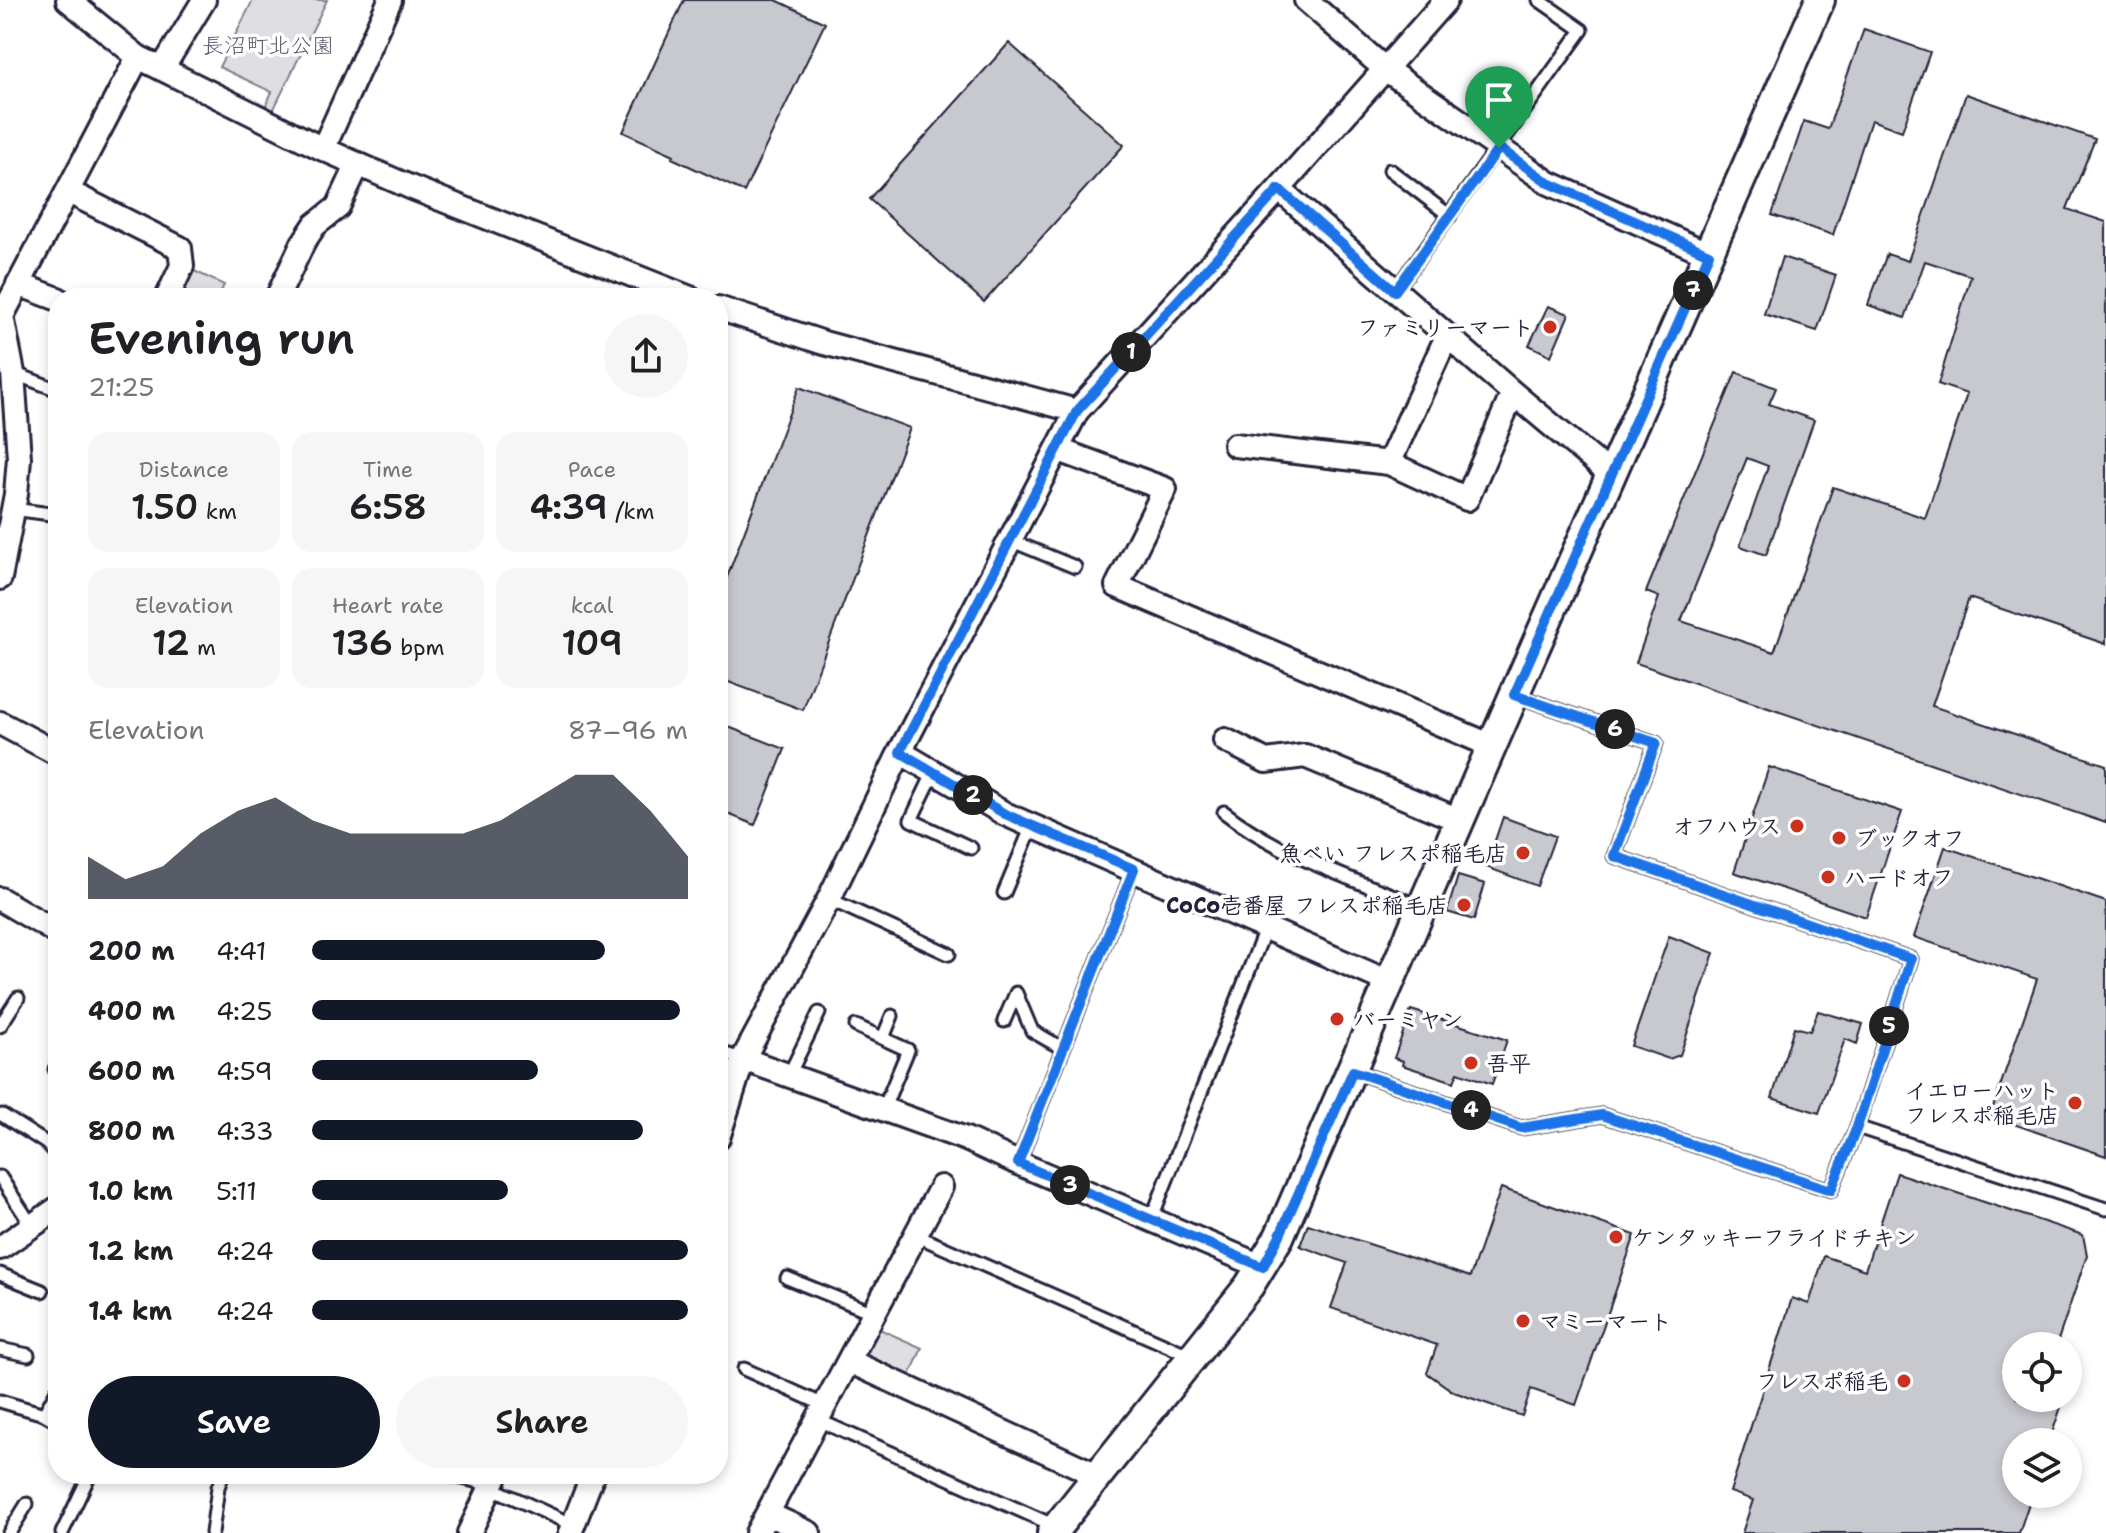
<!DOCTYPE html>
<meta charset="utf-8">
<style>
:root{--surface:#fff;--page:#f6f6f6;--text:#202124;--muted:#757577;--accent:#111827}
body{margin:0;font-family:"Shantell Sans","Klee One",sans-serif;background:var(--page);color:var(--text);height:100vh;display:flex;flex-direction:column;font-size:30px;white-space:nowrap}
*{box-sizing:border-box;margin:0}
p{font-size:26px;color:var(--muted)}
.icon{flex:none;width:44px;height:44px;fill:none;stroke:currentColor;stroke-width:2;stroke-linecap:round;stroke-linejoin:round}
.map{position:relative;flex:1;overflow:hidden}
.details{position:absolute;left:48px;top:288px;width:680px;height:1196px;display:flex;flex-direction:column;background:var(--surface);border-radius:32px;box-shadow:0 4px 12px #0003}
.details>*{flex:none}
.tools{position:absolute;left:2002px;top:1332px;display:grid;gap:16px}
.tools a{display:grid;place-items:center;width:80px;height:80px;border-radius:50%;background:var(--surface);box-shadow:0 4px 12px #0003;font-size:40px}
.pin{position:absolute;display:grid;place-items:center;width:68px;height:68px;color:#fff;margin:-82px -34px;border-radius:50% 50% 50% 0;rotate:-45deg;box-shadow:0 0 8px #0007}
.pin .icon{rotate:45deg}
.km{position:absolute;width:40px;height:40px;margin:-20px;border-radius:50%;background:#222;color:#fff;font-size:22px;line-height:40px;text-align:center}
.round{display:grid;place-items:center;flex:none;width:84px;height:84px;border-radius:42px;background:var(--page)}
.summary{display:flex;align-items:center;justify-content:space-between;height:136px;padding:0 40px}
h1{font-size:44px;font-weight:600;line-height:60px}
.stats{display:grid;grid-template-columns:repeat(3,1fr);gap:12px;height:136px;padding:8px 40px}
.stats div{display:grid;align-content:center;border-radius:20px;background:var(--page);text-align:center}
.stats b{font-size:34px;font-weight:600}
.stats small{font-size:22px;font-weight:400}
.stats p{font-size:22px}
.chart{height:224px;padding:16px 40px}
.chart p{display:flex;justify-content:space-between}
.chart svg{width:100%;height:144px;margin-top:8px;fill:var(--accent);opacity:.7}
.action{display:flex;gap:16px;margin-top:auto;padding:16px 40px}
.action a{flex:1;height:92px;border-radius:48px;background:var(--accent);color:#fff;font-size:32px;font-weight:600;line-height:92px;text-align:center}
.action a+a{background:var(--page);color:var(--text)}
ul{padding:0 40px;list-style:none;font-size:26px}
li{display:grid;grid-template-columns:128px 96px 1fr;align-items:center;height:60px}
li i{height:20px;border-radius:10px;background:var(--accent)}
.map>svg:first-child{display:block}
</style>
<div class="map">
<svg width="2106" height="1533" viewBox="0 0 2106 1533">
<rect width="100%" height="100%" fill="#fff"/>
<filter id="ink" filterUnits="userSpaceOnUse"><feTurbulence type="fractalNoise" baseFrequency=".0125" numOctaves="2"/><feDisplacementMap in="SourceGraphic" scale="16" xChannelSelector="R" yChannelSelector="G"/><feConvolveMatrix kernelMatrix="1 2 1 2 8 2 1 2 1" color-interpolation-filters="sRGB"/></filter>
<g filter="url(#ink)">
<!-- green -->
<path fill="#dfdfe2" stroke="#80808e" stroke-width="2" d="M253,0H327L271,115L263,111L272,92L219,67Z
M190,269L224,285L218,298H177Z
M875,1327L922,1348L908,1380L861,1359Z"/>
<!-- building -->
<path fill="#c8c8cf" stroke="#22223b" stroke-width="2" d="M684,0H776L825,23L744,192L672,158L674,155L623,132Z
M1864,29L1930,52L1902,131L1871,120L1833,235L1772,215L1804,121L1828,129Z
M1009,43L1124,145L984,302L869,199Z
M1966,94L2095,139L2067,209L2106,222V644L1969,598L1932,706L2106,765V823L1636,663L1659,597L1646,592L1736,372L1776,388L1769,404L1814,420L1766,555L1740,546L1768,466L1747,458L1681,621L1774,652L1833,487L1925,518L1967,394L1938,384L1971,276L1925,261L1905,318L1868,305L1887,254L1908,261Z
M1782,257L1836,275L1817,331L1764,314Z
M1548,306L1569,314L1551,356L1529,345Z
M799,387L910,428L803,710L718,678V601Z
M718,723L785,749L755,825L718,810Z
M1769,767L1902,812L1866,917L1734,872Z
M1503,817L1555,836L1537,886L1486,867Z
M1945,847L2106,902V1156L1990,1116L2037,979L1914,937Z
M1458,876L1485,884L1474,920L1447,912Z
M1669,936L1714,953L1680,1055L1669,1059L1631,1046Z
M1411,1010L1507,1040L1492,1084L1458,1072L1454,1082L1402,1065L1403,1061L1394,1058Z
M1818,1011L1863,1024L1857,1044L1845,1039L1819,1113L1772,1098L1794,1027L1810,1031Z
M1897,1173L2083,1235L2087,1255L2056,1346H2016V1398H2036L2061,1407L2049,1442H2016V1494H2032L2019,1533H1742L1753,1500L1730,1492L1792,1298L1809,1304L1824,1256L1865,1270Z
M1501,1188L1635,1235L1576,1405L1531,1389L1522,1416L1454,1392L1427,1373L1437,1345L1331,1308L1347,1263L1300,1246L1308,1224L1470,1277Z"/>
<g fill="none" stroke-linecap="round" stroke-linejoin="round">
<defs>
<path id="service" d="M1390,170L1450,216
M1395,291L1582,30L1539,0
M13,373L58,390
M13,509L58,515
M1012,541L1075,567
M934,772L911,820L971,848
M1224,812C1282,857 1354,879 1421,907
M1004,893L1032,826
M829,899L949,954
M1004,1021L1016,993L1032,1031L1062,1048
M0,1026L18,998
M856,1026L908,1050L883,1110
M883,1038L892,1016
M718,1052L743,1059
M55,1069L58,1071
M1353,1071L1521,1128L1602,1115L1831,1190L1857,1127L1911,959L1614,856L1656,743L1514,695
M789,1075L819,1013
M2,1115L46,1143L58,1156
M1857,1127L2106,1209
M1018,1163L1134,869
M0,1177L32,1226
M1151,1220L1266,927
M915,1235L1191,1356
M0,1274L42,1291
M787,1278L874,1313
M0,1349L28,1355
M744,1369L826,1406
M0,1401L44,1414L58,1422
M44,1414L58,1389
M818,1420L1055,1526
M446,1474L479,1482L573,1525
M9,1533L27,1504
M62,1533L90,1474
M212,1533L218,1487L223,1474"/>
<path id="minor" d="M68,0L138,57L323,149L410,187L690,298
M1306,0L1385,69L1549,183L1709,254
M162,69L204,0
M323,149L390,0
M1279,189L1513,393L1611,475
M69,192L180,248L182,266L167,298
M18,284L58,299
M277,298L303,243L315,225L338,207L358,164
M718,308L824,343L1077,411
M1235,445L1389,463L1467,499L1513,393
M1059,450L1165,489L1117,586L1492,746
M1389,463L1447,336
M0,578L16,494L19,458L13,373L2,316L138,57
M0,723L58,754
M1225,740L1266,761L1305,756L1459,820
M900,752L1005,814L1389,982
M0,899L58,933
M743,1059L966,1139L1018,1163L1263,1267
M718,1138L743,1059L829,899L900,752L1077,411L1279,189L1446,0
M0,1248L58,1208
M849,1361L1097,1475
M768,1514L809,1533
M469,1533L497,1474
M570,1533L593,1474
M757,1533L941,1187"/>
<path id="tertiary" d="M1052,1533L1249,1286L1279,1237L1514,695L1820,0"/>
</defs>
<!-- service casing -->
<use href="#service" stroke="#22223b" stroke-width="17"/>
<!-- minor casing -->
<use href="#minor" stroke="#22223b" stroke-width="28"/>
<!-- tertiary casing -->
<use href="#tertiary" stroke="#22223b" stroke-width="34"/>
<!-- service -->
<use href="#service" stroke="#fff" stroke-width="11"/>
<!-- minor -->
<use href="#minor" stroke="#fff" stroke-width="22"/>
<!-- tertiary -->
<use href="#tertiary" stroke="#fff" stroke-width="28"/>
</g>
</g>
<g fill="none" stroke-linecap="round" stroke-linejoin="round" filter="url(#ink)">
<defs>
<path id="route" d="M1499,148L1549,183L1709,254L1514,695L1656,743L1614,856L1911,959L1857,1127L1831,1190L1602,1115L1521,1128L1353,1071L1279,1237L1263,1267L1018,1163L1134,869L1005,814L900,752L1077,411L1279,189L1395,291Z"/>
</defs>
<!-- route casing -->
<use href="#route" stroke="#fff" stroke-width="16"/>
<!-- route -->
<use href="#route" stroke="#1a73e8" stroke-width="10"/>
</g>
<!-- markers -->
<g fill="#c8321e" stroke="#fff" stroke-width="3">
<circle cx="1550" cy="327" r="8"/>
<circle cx="1797" cy="826" r="8"/>
<circle cx="1839" cy="838" r="8"/>
<circle cx="1523" cy="853" r="8"/>
<circle cx="1828" cy="877" r="8"/>
<circle cx="1464" cy="905" r="8"/>
<circle cx="1337" cy="1019" r="8"/>
<circle cx="1471" cy="1063" r="8"/>
<circle cx="2075" cy="1103" r="8"/>
<circle cx="1616" cy="1237" r="8"/>
<circle cx="1523" cy="1321" r="8"/>
<circle cx="1904" cy="1381" r="8"/>
</g>
<g text-anchor="middle" stroke-width="7" stroke-linejoin="round" paint-order="stroke">
<!-- park labels -->
<g font-size="22" fill="#5b5b6d" stroke="#fff">
<text x="268" y="53">長沼町北公園</text>
</g>
<!-- poi labels -->
<g font-size="22" font-weight="bold" fill="#22223b" stroke="#fff" text-anchor="end">
<text x="1534" y="335">ファミリーマート</text>
<text x="1781" y="834">オフハウス</text>
<text x="1855" y="846" text-anchor="start">ブックオフ</text>
<text x="1507" y="861">魚べい フレスポ稲毛店</text>
<text x="1844" y="885" text-anchor="start">ハードオフ</text>
<text x="1448" y="913">CoCo壱番屋 フレスポ稲毛店</text>
<text x="1353" y="1027" text-anchor="start">バーミヤン</text>
<text x="1487" y="1071" text-anchor="start">吾平</text>
<text x="2059" y="1098">イエローハット<tspan x="2059" dy="25">フレスポ稲毛店</tspan></text>
<text x="1632" y="1245" text-anchor="start">ケンタッキーフライドチキン</text>
<text x="1539" y="1329" text-anchor="start">マミーマート</text>
<text x="1888" y="1389">フレスポ稲毛</text>
</g>
</g>
</svg>
<div class="tools">
<a><svg class="icon" aria-label="locate" viewBox="0 0 24 24"><circle cx="12" cy="12" r="6"/><path d="M12 2v4M12 18v4M2 12h4M18 12h4"/></svg></a>
<a><svg class="icon" aria-label="layers" viewBox="0 0 24 24"><path d="M12 4l9 5-9 5-9-5zM3 14l9 5 9-5"/></svg></a>
</div>
<div class="pin" style="left:1499px;top:148px;background:#1e9e55"><svg class="icon" aria-label="arrive" viewBox="0 0 24 24"><path d="M6 21V4h12l-3 4 3 4H6"/></svg></div>
<b class="km" style="left:1131px;top:352px">1</b>
<b class="km" style="left:973px;top:795px">2</b>
<b class="km" style="left:1070px;top:1185px">3</b>
<b class="km" style="left:1471px;top:1110px">4</b>
<b class="km" style="left:1889px;top:1026px">5</b>
<b class="km" style="left:1615px;top:729px">6</b>
<b class="km" style="left:1693px;top:290px">7</b>
<section class="details">
<div class="summary"><div><h1>Evening run</h1><p>21:25</p></div><a class="round"><svg class="icon" aria-label="share" viewBox="0 0 24 24"><path d="M12 15V3M7 8l5-5 5 5M5 13v7h14v-7"/></svg></a></div>
<div class="stats">
<div><p>Distance</p><b>1.50<small> km</small></b></div>
<div><p>Time</p><b>6:58</b></div>
<div><p>Pace</p><b>4:39<small> /km</small></b></div>
</div>
<div class="stats">
<div><p>Elevation</p><b>12<small> m</small></b></div>
<div><p>Heart rate</p><b>136<small> bpm</small></b></div>
<div><p>kcal</p><b>109</b></div>
</div>
<div class="chart"><p><span>Elevation</span>87–96 m</p>
<svg viewBox="0 0 160 44" preserveAspectRatio="none"><path d="M0 44V31L10 38L20 34L30 24L40 17L50 13L60 20L70 24L80 24L90 24L100 24L110 20L120 13L130 6L140 6L150 17L160 31V44z"/></svg>
</div>
<ul>
<li><b>200 m</b>4:41<i style="width:78%"></i></li>
<li><b>400 m</b>4:25<i style="width:98%"></i></li>
<li><b>600 m</b>4:59<i style="width:60%"></i></li>
<li><b>800 m</b>4:33<i style="width:88%"></i></li>
<li><b>1.0 km</b>5:11<i style="width:52%"></i></li>
<li><b>1.2 km</b>4:24<i style="width:100%"></i></li>
<li><b>1.4 km</b>4:24<i style="width:100%"></i></li>
</ul>
<div class="action"><a>Save</a><a>Share</a></div>
</section>
</div>
